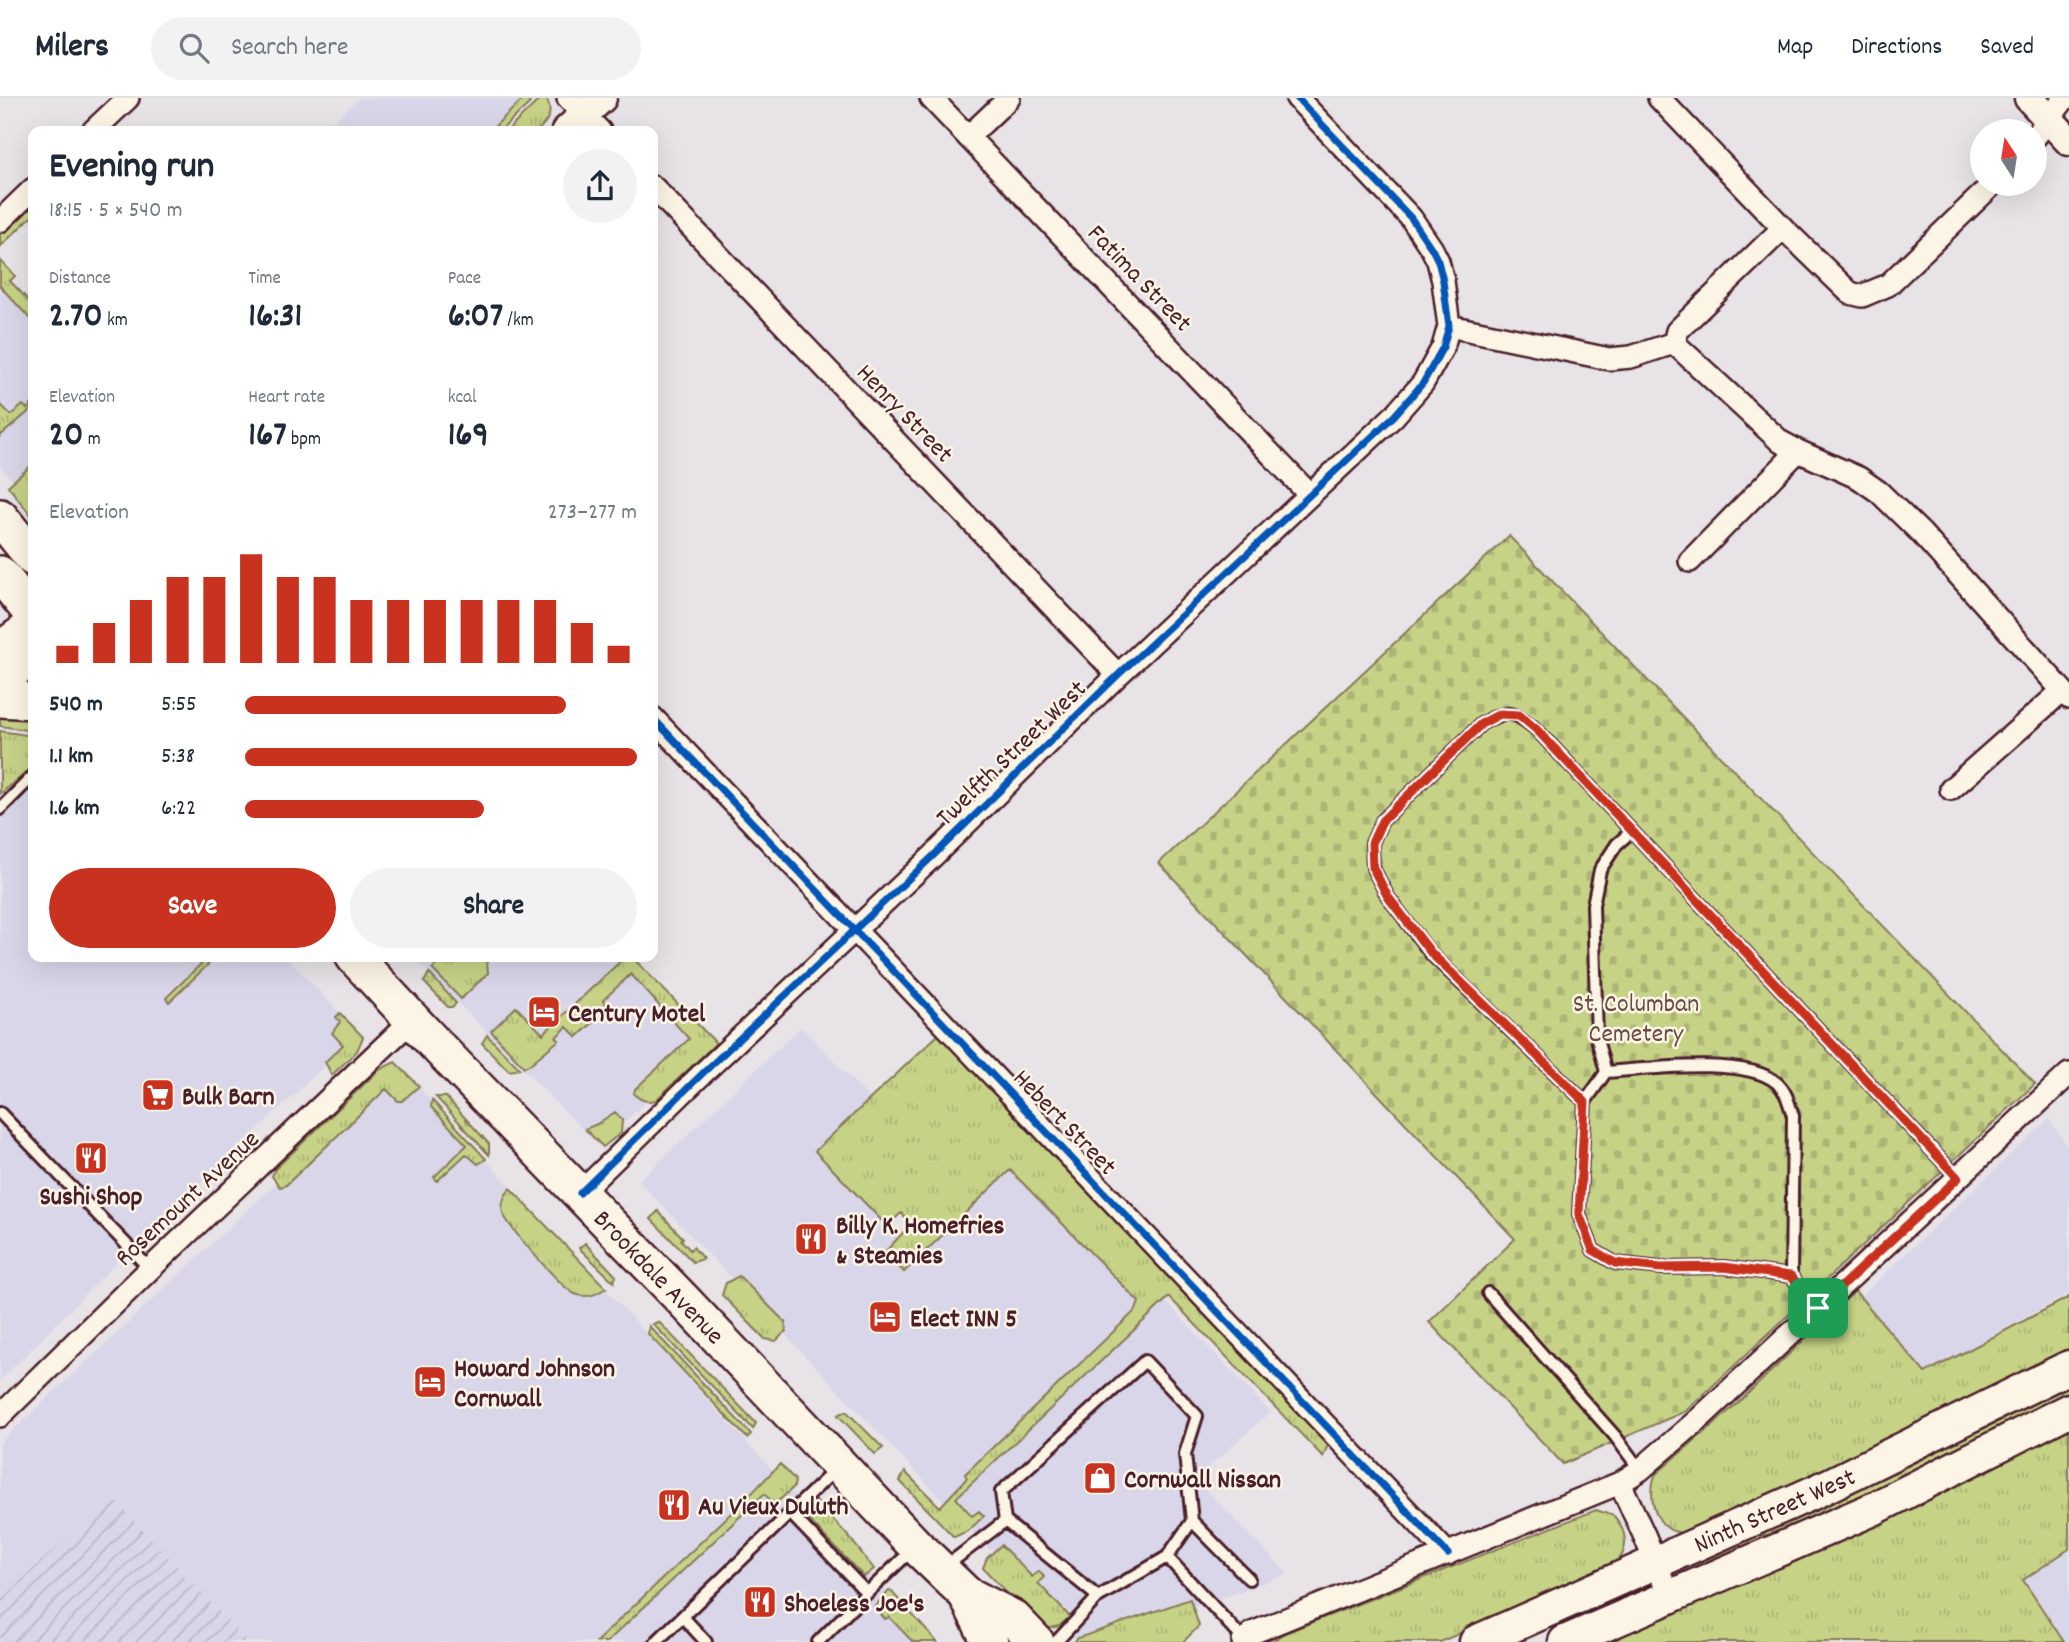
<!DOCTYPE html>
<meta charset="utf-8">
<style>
:root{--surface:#fff;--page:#f2f2f3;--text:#1f2937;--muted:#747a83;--line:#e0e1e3;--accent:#c8321e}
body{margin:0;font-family:Dekko,sans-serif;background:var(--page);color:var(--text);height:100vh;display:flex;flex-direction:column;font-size:26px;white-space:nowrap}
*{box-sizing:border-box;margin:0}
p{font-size:23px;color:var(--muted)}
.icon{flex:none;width:38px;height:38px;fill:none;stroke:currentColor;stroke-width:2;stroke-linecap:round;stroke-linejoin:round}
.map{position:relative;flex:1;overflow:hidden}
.details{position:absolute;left:28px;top:28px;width:630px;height:836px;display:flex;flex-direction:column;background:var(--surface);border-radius:14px;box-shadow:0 7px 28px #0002}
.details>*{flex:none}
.needle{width:46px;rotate:348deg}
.tools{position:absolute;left:1970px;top:21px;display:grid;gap:14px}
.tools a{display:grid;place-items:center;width:77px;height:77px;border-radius:50%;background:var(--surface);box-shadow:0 7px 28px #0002;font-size:35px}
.pin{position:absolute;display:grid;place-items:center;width:60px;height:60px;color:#fff;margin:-30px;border-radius:14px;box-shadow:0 4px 10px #0006}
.round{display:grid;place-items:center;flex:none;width:74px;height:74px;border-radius:37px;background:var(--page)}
.overview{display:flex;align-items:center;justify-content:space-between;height:119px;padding:0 21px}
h1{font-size:38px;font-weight:800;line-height:52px}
.metrics{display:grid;grid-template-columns:repeat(3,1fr);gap:10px;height:119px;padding:7px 21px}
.metrics div{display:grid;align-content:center}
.metrics b{font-size:35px;font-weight:800}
.metrics small{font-size:19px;font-weight:400}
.metrics p{font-size:19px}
.chart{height:196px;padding:14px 21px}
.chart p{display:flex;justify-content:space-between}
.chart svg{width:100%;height:126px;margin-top:7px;stroke:var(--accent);stroke-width:6}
.cta{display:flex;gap:14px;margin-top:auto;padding:14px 21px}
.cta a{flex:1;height:80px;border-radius:42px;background:var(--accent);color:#fff;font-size:28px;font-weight:800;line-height:80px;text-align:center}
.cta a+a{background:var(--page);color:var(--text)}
ul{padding:0 21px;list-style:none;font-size:23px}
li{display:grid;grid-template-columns:112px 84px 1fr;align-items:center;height:52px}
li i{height:18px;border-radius:9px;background:var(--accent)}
header{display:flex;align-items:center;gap:42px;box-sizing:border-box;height:98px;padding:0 35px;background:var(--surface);border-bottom:2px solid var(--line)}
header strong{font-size:33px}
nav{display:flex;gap:38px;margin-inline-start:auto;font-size:24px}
.search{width:490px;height:63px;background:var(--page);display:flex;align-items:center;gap:18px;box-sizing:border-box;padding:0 24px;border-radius:38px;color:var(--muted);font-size:26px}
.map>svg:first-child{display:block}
</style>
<header>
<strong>Milers</strong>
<div class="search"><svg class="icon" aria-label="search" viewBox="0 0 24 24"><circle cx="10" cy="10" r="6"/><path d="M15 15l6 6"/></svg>Search here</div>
<nav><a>Map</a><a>Directions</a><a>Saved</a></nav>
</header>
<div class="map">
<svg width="2069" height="1544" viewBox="0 0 2069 1544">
<defs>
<pattern id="industrial-furrows" width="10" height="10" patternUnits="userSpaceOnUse" patternTransform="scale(1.75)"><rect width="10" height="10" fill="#d8d6e8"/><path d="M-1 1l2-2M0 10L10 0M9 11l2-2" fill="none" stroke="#bbb7c7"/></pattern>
<pattern id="grass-tufts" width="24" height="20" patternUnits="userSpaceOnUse" patternTransform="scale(1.75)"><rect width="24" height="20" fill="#c6d386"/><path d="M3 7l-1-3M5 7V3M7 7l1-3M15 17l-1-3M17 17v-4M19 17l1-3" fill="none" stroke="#acb574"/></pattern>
<pattern id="cemetery-stones" width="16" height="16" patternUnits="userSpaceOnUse" patternTransform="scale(1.75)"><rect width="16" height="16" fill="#c6d386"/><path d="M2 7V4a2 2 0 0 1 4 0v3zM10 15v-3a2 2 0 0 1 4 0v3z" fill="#acb574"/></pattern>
</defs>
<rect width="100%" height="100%" fill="#e7e3e7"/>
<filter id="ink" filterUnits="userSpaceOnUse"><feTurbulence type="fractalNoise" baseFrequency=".0143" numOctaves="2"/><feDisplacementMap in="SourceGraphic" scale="14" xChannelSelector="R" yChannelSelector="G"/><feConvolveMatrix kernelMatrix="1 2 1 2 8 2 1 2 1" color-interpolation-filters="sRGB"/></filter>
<g filter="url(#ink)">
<!-- built -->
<path fill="#d8d6e8" d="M359,0H515L520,5L489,33H324Z
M0,182L33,217V407L0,368Z
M0,643L33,648V859H286L359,935L116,1165L0,1283Z
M413,859H625L707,946L599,1048Z
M801,929L870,1001L816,1054L918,1161L1026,1056L1270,1314L1195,1381L1288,1476L1097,1544H1078L639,1083Z
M400,969L931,1544H248L111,1398L0,1502V1345Z
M2049,1021L2069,1051V1195L1925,1275L1860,1199Z
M2069,1439V1544H2064L2017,1475Z"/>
<!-- industrial -->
<path fill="url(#industrial-furrows)" d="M111,1398L248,1544H0V1502Z"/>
<!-- grass -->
<path fill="url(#grass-tufts)" stroke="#887958" stroke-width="2" d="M524,0L530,5L500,33H490Z
M541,0H546C554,15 548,23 537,33H507Z
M33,102V117L0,149V133Z
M0,162L15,178L10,183L31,205L33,204V224L0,188Z
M33,305V310L0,338V306L11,317L23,307L27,311Z
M33,366V420L8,388Z
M0,614L33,615V633L0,628Z
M0,633L33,638V669L0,696Z
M208,859H216L169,904L166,900Z
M445,859H483L487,864L488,875L461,901L432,871Z
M625,859H632L716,945L656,1002C647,1004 641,1003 634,996L635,991L689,941L631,876L603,902L609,910L577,939L567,929L556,939L559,942L529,967L524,969L491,933L516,909L543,936Z
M429,875L456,905L453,909H448L424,884Z
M340,915L363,939L357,953L332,977L325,964L343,947L332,935L340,924L336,919Z
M939,936L1328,1347L1323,1359L1169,1199L956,1400L972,1418L979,1413L984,1418L968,1433L954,1439L900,1383L905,1374L940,1409L967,1380L965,1376L1136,1212L1139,1204L1010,1072L904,1174L885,1154L912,1125L901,1115L887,1128L815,1053Z
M487,937L520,971L509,973L482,945Z
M395,964L419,988L402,1003H398L386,991L286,1087L280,1089L272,1078L275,1071L379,972Z
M436,999H446L489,1046V1057Z
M432,1002L486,1061L478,1066L466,1056L437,1083L434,1079L467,1047L431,1009Z
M615,1014L622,1022L621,1035L603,1049L585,1031L597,1026Z
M510,1090L606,1190C597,1196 587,1201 575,1196C564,1192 507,1128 503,1115C500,1106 505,1097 510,1090Z
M658,1113L683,1140L681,1142L690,1152L693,1149L703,1161L693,1164L651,1121Z
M585,1145L616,1178L614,1184L579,1150Z
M739,1178L785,1224L786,1233L776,1243L765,1241L722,1197L726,1185Z
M1855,1193L1925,1275L2069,1199V1253L1937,1321L1689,1434C1658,1440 1646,1402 1655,1377L1738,1305Z
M657,1224L660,1225L756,1325L753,1331L653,1226Z
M649,1228L751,1336L747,1340L648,1236Z
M2069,1283V1299L1886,1389L1691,1475L1680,1474L1678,1468Z
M846,1313L883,1350L875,1356L838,1317Z
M2069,1329V1451L2023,1482L2064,1544H1603Z
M780,1366L795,1382L794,1389L775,1406L764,1396L607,1544H596L745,1402Z
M816,1403L849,1439L874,1471L864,1479L804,1417L805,1413Z
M1596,1412L1614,1418C1628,1435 1630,1453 1613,1468L1440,1544H1271L1285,1535Z
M1001,1447L1032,1479L1039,1473L1044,1479L1038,1485L1070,1519L1059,1528L1042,1532L983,1470L987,1460Z
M890,1492L937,1544H913L889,1519L885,1521L874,1509Z
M1190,1501L1199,1528L1183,1544H1074L1078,1540Z"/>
<!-- cemetery -->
<path fill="url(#cemetery-stones)" stroke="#887958" stroke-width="2" d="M1509,438L2035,986L1686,1313L1563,1366L1429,1224L1515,1141L1159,765Z"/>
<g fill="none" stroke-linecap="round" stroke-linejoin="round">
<defs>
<path id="service" d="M0,711L33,678
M1606,974L1597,941L1593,807L1600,772L1617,746L1632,733
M1585,1004L1431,856L1388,799L1373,770L1372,745L1382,723L1481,626C1508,611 1513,612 1537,632L1958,1080
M0,1015L150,1171
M1791,1178L1724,1169L1661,1170L1615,1165L1593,1152L1579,1116L1585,1004L1606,974C1647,971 1746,958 1777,985C1787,994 1789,1006 1793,1018L1791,1178L1818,1211
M1488,1195L1615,1338L1640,1372
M791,1416L867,1495L912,1452
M1005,1423L1001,1394L1145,1263L1197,1318L1185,1356L1192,1423L1249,1481
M1167,1459L1192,1423
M946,1468L1005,1423L1098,1499L1056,1544
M1098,1499L1167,1459L1244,1542
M683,1519L706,1544
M656,1544L836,1371
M818,1544L867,1495"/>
<path id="minor" d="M568,0L600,33
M931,0L1310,397
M1659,0L1783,130L1850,195L1862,198L1888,187L1993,86
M93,33L128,0
M968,39L1009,0
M2035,39L2065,0
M653,89L1118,577
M0,123L33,91
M1449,228L1609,261L1631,259L1674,245
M1674,245L1781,344L1798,353L1859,380L1879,394L1921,435L2069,600
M1674,245L1677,233L1783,130
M1690,463L1798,353
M653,620L1448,1456
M1951,691L2062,593
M580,1095L704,974L932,759L1118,577L1394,318L1423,285L1443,249L1449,228L1443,183L1438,163L1432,151L1411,120L1297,0
M0,1318L150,1171L412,922
M1620,1385L1645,1439L1670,1500
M1243,1544L1252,1535L1620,1385L1640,1372L1700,1320L2069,976"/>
<path id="tertiary" d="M2029,0L2069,43
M566,33L602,0"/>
<path id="secondary" d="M1476,1544L1817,1393L2069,1269
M1565,1544L1873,1411L2069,1312"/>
<path id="primary" d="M0,419L33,460
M0,476L33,517
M0,552L33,528
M0,579L33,561
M0,601L33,603
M354,859L434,945L683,1202L916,1448L966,1496L1013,1520L1036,1544
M966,1496L990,1544"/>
</defs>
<!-- service casing -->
<use href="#service" stroke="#4a1f2b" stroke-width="16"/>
<!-- minor casing -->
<use href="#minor" stroke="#4a1f2b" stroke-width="26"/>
<!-- tertiary casing -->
<use href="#tertiary" stroke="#4a1f2b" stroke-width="33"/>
<!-- secondary casing -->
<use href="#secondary" stroke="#4a1f2b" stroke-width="37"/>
<!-- primary casing -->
<use href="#primary" stroke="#4a1f2b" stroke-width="40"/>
<!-- service -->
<use href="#service" stroke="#fcf5e5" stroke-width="10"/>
<!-- minor -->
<use href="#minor" stroke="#fcf5e5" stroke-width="21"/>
<!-- tertiary -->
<use href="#tertiary" stroke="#fcf5e5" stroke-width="28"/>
<!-- secondary -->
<use href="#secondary" stroke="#fcf5e5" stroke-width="32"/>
<!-- primary -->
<use href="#primary" stroke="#fcf5e5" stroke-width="35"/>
<defs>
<path id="cycleway" d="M653,620L1448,1456
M580,1095L704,974L932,759L1118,577L1394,318L1423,285L1443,249L1449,228L1443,183L1438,163L1432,151L1411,120L1297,0"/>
</defs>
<!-- cycleway casing -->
<use href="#cycleway" stroke="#fcf5e5" stroke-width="11"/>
<!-- cycleway -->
<use href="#cycleway" stroke="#0057b8" stroke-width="7"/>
</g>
</g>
<g fill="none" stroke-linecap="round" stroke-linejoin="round" filter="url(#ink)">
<defs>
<path id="route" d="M1500,616L1519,617L1537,632L1958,1080L1818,1210L1791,1178L1724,1169L1661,1170L1615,1165L1593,1152L1579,1116L1585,1004L1432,856L1388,799L1373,770L1372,745L1382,723L1481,626Z"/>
</defs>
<!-- route casing -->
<use href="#route" stroke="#fff" stroke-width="14"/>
<!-- route -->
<use href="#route" stroke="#c8321e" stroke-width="9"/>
</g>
<!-- icons -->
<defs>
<symbol id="hotel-square" viewBox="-11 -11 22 22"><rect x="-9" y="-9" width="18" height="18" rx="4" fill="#c8321e" stroke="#fcf5e5"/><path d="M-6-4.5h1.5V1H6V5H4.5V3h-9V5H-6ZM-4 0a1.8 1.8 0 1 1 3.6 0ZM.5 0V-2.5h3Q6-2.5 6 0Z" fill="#fff"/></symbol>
<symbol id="supermarket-square" viewBox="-11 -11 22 22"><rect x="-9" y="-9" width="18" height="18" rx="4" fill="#c8321e" stroke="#fcf5e5"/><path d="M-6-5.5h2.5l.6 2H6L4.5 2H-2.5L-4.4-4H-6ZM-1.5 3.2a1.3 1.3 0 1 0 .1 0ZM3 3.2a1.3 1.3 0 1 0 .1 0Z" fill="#fff"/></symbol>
<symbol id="restaurant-square" viewBox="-11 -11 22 22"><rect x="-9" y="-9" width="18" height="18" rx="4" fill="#c8321e" stroke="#fcf5e5"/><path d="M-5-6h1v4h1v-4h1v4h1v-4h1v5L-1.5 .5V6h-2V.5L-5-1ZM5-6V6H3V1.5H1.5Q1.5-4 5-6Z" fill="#fff"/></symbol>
<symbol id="shop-square" viewBox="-11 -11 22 22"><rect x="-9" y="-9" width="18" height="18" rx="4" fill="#c8321e" stroke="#fcf5e5"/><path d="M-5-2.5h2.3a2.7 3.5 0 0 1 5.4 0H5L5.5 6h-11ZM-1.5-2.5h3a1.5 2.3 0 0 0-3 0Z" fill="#fff"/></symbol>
</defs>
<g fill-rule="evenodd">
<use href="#hotel-square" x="525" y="895" width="38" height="38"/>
<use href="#supermarket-square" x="139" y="978" width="38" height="38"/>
<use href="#restaurant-square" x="72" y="1041" width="38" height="38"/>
<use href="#restaurant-square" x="792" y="1122" width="38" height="38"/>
<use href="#hotel-square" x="866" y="1200" width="38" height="38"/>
<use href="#hotel-square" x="411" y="1265" width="38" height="38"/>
<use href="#shop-square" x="1081" y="1361" width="38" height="38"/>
<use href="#restaurant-square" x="655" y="1388" width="38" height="38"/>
<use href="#restaurant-square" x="741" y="1485" width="38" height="38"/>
</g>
<g text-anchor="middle" stroke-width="5" stroke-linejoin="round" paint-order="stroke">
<!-- street labels -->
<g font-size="26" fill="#4a1f2b" stroke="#fcf5e5">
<text transform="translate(1141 179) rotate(46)" y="9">Fatima Street</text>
<text transform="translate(906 314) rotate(46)" y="9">Henry Street</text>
<text transform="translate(1010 654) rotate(-44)" y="9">Twelfth Street West</text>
<text transform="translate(1066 1023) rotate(46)" y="9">Hebert Street</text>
<text transform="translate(186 1099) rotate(-43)" y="9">Rosemount Avenue</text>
<text transform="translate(660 1178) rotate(46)" y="9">Brookdale Avenue</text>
<text transform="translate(1774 1411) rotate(-24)" y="9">Ninth Street West</text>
</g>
<!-- park labels -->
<g font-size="26" fill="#694c42" stroke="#fcf5e5">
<text x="1636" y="913">St. Columban<tspan x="1636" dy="30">Cemetery</tspan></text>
</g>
<!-- poi labels -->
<g font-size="26" font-weight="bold" fill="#4a1f2b" stroke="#fcf5e5" text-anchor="start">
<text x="568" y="923">Century Motel</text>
<text x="182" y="1006">Bulk Barn</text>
<text x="91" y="1106" text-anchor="middle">Sushi Shop</text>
<text x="836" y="1135">Billy K. Homefries<tspan x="836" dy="30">&amp; Steamies</tspan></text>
<text x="910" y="1228">Elect INN 5</text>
<text x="454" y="1278">Howard Johnson<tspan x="454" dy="30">Cornwall</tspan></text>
<text x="1124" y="1389">Cornwall Nissan</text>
<text x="698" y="1416">Au Vieux Duluth</text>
<text x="784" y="1513">Shoeless Joe's</text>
</g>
</g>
</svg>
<div class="tools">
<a><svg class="needle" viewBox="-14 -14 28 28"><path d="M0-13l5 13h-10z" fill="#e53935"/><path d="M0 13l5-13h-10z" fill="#747a83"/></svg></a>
</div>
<div class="pin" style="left:1818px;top:1210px;background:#1e9e55"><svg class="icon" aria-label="arrive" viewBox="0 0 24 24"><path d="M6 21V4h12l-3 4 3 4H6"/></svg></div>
<section class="details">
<div class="overview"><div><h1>Evening run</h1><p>18:15 · 5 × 540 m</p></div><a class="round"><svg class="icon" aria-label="share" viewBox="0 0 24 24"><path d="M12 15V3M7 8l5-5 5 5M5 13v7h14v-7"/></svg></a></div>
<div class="metrics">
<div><p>Distance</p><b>2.70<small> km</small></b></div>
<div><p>Time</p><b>16:31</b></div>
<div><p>Pace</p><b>6:07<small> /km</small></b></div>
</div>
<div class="metrics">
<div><p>Elevation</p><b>20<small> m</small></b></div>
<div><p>Heart rate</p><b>167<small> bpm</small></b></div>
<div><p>kcal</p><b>169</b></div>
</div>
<div class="chart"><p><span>Elevation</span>273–277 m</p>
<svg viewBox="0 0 160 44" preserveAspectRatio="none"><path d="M5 44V38M15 44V30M25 44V22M35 44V14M45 44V14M55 44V6M65 44V14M75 44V14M85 44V22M95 44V22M105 44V22M115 44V22M125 44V22M135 44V22M145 44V30M155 44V38"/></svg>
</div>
<ul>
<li><b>540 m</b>5:55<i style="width:82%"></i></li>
<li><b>1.1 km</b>5:38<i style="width:100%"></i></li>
<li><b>1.6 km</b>6:22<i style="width:61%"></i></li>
</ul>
<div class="cta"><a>Save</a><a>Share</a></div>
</section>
</div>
